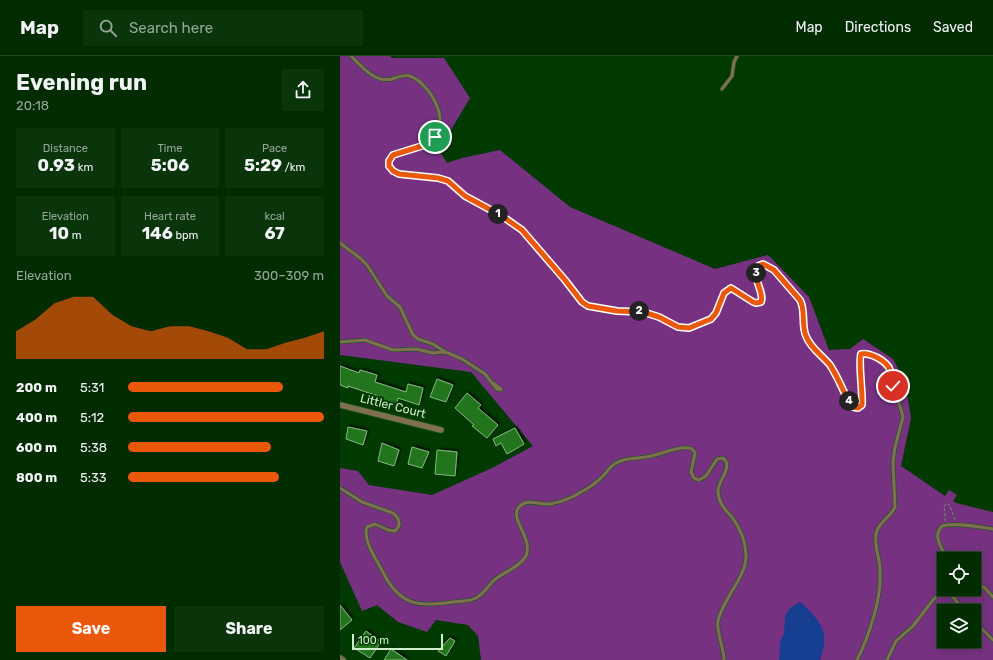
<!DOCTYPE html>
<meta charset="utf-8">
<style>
:root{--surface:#002c00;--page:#0a340a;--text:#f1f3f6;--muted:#95a799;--line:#224822;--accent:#ea580c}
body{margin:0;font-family:Rubik,sans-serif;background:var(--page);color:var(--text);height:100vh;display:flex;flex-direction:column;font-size:15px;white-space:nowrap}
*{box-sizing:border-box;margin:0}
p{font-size:13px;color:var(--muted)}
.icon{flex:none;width:22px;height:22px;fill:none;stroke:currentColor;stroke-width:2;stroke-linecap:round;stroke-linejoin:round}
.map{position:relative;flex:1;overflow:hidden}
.drawer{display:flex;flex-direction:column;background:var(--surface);width:340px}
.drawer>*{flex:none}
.tools{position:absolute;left:597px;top:496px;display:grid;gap:8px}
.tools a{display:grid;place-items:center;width:44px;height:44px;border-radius:0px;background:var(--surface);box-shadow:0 2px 10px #0003,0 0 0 1px var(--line);font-size:20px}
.scale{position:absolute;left:12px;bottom:10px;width:91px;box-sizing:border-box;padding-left:4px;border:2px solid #d0edcd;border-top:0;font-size:11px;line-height:14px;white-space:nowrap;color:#d0edcd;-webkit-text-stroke:3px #003a00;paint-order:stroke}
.pin{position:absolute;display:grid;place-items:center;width:34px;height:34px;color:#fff;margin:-17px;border:2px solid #fff;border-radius:50%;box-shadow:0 1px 4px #0007}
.km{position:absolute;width:20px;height:20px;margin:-10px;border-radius:50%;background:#222;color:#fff;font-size:11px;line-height:20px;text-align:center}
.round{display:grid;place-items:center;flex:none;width:42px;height:42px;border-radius:0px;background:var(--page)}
.summary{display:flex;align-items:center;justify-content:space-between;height:68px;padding:0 16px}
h1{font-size:22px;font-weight:700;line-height:30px}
.stats{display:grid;grid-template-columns:repeat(3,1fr);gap:6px;height:68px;padding:4px 16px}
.stats div{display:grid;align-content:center;border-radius:0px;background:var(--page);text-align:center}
.stats b{font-size:17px;font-weight:700}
.stats small{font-size:11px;font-weight:400}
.stats p{font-size:11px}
.chart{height:112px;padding:8px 16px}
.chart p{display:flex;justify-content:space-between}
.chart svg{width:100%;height:72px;margin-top:4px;fill:var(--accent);opacity:.7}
.action{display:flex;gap:8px;margin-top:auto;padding:8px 16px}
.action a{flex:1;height:46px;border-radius:0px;background:var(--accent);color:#fff;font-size:16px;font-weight:700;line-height:46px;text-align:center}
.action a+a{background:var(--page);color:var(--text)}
ul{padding:0 16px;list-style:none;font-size:13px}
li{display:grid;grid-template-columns:64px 48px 1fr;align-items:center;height:30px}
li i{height:10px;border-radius:5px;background:var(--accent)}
header{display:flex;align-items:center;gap:24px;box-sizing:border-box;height:56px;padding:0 20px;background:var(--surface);border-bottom:1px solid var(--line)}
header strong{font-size:19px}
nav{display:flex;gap:22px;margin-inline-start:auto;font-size:14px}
.search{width:280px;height:36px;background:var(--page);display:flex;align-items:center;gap:10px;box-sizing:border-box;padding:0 14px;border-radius:0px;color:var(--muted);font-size:15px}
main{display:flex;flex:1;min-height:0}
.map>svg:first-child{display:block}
</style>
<header>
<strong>Map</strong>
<div class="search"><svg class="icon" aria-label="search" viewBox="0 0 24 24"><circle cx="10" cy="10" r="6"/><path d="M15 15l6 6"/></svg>Search here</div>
<nav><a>Map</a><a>Directions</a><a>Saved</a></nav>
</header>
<main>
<section class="drawer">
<div class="summary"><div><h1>Evening run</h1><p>20:18</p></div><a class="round"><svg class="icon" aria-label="share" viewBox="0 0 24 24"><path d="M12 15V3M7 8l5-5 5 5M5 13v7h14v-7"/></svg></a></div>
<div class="stats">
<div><p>Distance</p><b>0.93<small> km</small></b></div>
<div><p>Time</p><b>5:06</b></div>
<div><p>Pace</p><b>5:29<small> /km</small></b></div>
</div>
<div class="stats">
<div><p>Elevation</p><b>10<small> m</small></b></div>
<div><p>Heart rate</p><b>146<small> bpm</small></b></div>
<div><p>kcal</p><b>67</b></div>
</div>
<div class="chart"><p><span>Elevation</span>300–309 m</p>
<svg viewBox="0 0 160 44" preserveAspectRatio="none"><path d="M0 44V27L10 20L20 10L30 6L40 6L50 17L60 24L70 27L80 24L90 24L100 27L110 31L120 38L130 38L140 34L150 31L160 27V44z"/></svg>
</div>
<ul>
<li><b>200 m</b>5:31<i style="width:79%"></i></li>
<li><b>400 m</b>5:12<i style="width:100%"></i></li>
<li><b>600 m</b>5:38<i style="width:73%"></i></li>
<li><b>800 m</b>5:33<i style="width:77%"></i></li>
</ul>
<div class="action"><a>Save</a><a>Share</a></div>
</section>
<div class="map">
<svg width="653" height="604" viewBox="0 0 653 604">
<defs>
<filter id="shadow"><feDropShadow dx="2" dy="-2" stdDeviation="1" flood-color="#0009"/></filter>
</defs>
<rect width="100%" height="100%" fill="#003a00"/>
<!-- green -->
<path fill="#763280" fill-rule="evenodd" d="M0,0H50L52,2H104L130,42L99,94L107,107L122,102L160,94L230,151L375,213L428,199L469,241L489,294L510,293L523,283L553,303L565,326L571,362L561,410L605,440L609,434L617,439L613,445L616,447L653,456V604H141L138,580L128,569L96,564L87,576L58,566L37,549L22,555L0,506V412L18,415L29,429L92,439L152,412L193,390L131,316L0,299ZM604,503H634V533H604ZM604,555H634V585H604Z"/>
<!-- water -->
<path fill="#163e91" d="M460,546C463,547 464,550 467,552C484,569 489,581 480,604H439L440,586L444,578L445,560L450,552Z"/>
<!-- building -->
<path fill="#20741d" stroke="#82ba7d" filter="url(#shadow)" d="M0,310L19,317L20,314L37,319L35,326L66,336L68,328L83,332L79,349L58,342L57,348L37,342L38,340L8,330V332L0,329Z
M97,323L113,329L106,346L90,341Z
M127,337L141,349L138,352L158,369L147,382L132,370L134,369L115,352Z
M8,371L27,375L23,389L6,383Z
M175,372L184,388L167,398L161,387L156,390L153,383Z
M42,387L59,394L54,410L38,405Z
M72,391L89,396L82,412L68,408Z
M97,394L117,396L115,420L95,418Z
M0,549L12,564L0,574Z
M26,575L41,586L30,602L14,592Z
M110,582L115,585L106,600L98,595Z
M51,593L67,604H44Z"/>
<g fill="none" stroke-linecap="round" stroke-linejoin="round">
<defs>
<path id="lane" d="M11,0C22,11 35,27 52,23C58,21 64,18 70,20C91,28 113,68 91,86C80,94 65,94 53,99L50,102L49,107C55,125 90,119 105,124L111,127L125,140L162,160L182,174L225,224L241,246L248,250L277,255L303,256L319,261L338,271L349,272L371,263L376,257L384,237L391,232L416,247L421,246C425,236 411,222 417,210L423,208L434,215L460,244C466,255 461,269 466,280C471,293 482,299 490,309C498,321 503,335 510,348L513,351L518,352L522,349L519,301L521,298L526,297L547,308L551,315L553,328L562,357L563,361L555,391L553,406L555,451C551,461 538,466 536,478C534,491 540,502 540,515C542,542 529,580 517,604
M382,33L392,20L394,6L397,0
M0,187L20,202L27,209L47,240L60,251L73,279L78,283L93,288L104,295
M0,286L25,284L53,294L76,293L93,297L102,296L108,297L122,303L145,318L157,333L161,334V333L153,327
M0,432L22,446L53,457C59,462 62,469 55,475L48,474L35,468L27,471C22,484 38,506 44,518C60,550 80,551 112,546C120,545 129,546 136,542C145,538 149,527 157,522C166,515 181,510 186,500C194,481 166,461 181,449C188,443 201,449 210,448C221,446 232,442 241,436C249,432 257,426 263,420C267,416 270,410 276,407C286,401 300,403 311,400C321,398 339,390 349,392C352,392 354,395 355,397L351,416L354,422L359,424L366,420L377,403L383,402C394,411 378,424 378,435C378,448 387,455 394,464C401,474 405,486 406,498C407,522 383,541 378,565C376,576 384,592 384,604
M607,503C602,492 592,480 602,470C615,466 639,471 653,473
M634,528L645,532L653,541
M634,568L642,573L653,584
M547,604L556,585L573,570L593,544L600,537L606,536L610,537L624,555"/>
<path id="street" d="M0,349L101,374
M0,602L3,604"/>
</defs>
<!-- lane casing -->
<use href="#lane" stroke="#215721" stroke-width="4.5"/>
<!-- street casing -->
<use href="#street" stroke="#215721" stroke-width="7"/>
<!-- path -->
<path stroke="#699468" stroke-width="1" stroke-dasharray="3 2" stroke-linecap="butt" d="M605,465V460L604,450L607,447L610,450L615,464"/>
<!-- lane -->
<use href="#lane" stroke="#807052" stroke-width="3"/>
<!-- street -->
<use href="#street" stroke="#807052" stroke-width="5.5"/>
</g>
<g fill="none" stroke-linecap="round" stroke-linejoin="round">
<defs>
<path id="route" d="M95,81L89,88L85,89L53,99L49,105V110L53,115L59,118L98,122L108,125L125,140L162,160L182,174L225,224L242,246L248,250L277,255L303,256L319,261L338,271L349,272L371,263L376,257L384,237L391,232L413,246L416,247L421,246C425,236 411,222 418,210L423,208L434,214L460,244C466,255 461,269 466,280C471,293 482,299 490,309C498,321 503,335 510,348L513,351L518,352L522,349C523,338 518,304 521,298C530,296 547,305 550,314C552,319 552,324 553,330"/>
</defs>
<!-- route casing -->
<use href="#route" stroke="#fff" stroke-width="8"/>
<!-- route -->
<use href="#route" stroke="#ea580c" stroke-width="5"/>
</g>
<g text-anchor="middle" stroke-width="4" stroke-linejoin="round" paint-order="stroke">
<!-- street labels -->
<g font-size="12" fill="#d0edcd" stroke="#003a00">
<text transform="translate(53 350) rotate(14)" y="4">Littler Court</text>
</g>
</g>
</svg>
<div class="tools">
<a><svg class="icon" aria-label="locate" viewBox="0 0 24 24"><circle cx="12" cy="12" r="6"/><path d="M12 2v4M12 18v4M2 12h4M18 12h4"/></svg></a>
<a><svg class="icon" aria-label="layers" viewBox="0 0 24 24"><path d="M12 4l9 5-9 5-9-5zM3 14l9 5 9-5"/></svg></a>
</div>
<div class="scale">100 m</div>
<div class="pin" style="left:95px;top:81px;background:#1e9e55"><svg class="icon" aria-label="arrive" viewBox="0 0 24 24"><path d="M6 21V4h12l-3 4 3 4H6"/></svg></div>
<div class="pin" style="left:553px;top:330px;background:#d93025"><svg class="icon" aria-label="check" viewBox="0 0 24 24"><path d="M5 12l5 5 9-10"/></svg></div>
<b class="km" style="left:158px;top:158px">1</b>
<b class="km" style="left:299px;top:255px">2</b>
<b class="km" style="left:416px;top:217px">3</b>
<b class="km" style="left:509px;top:345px">4</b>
</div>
</main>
